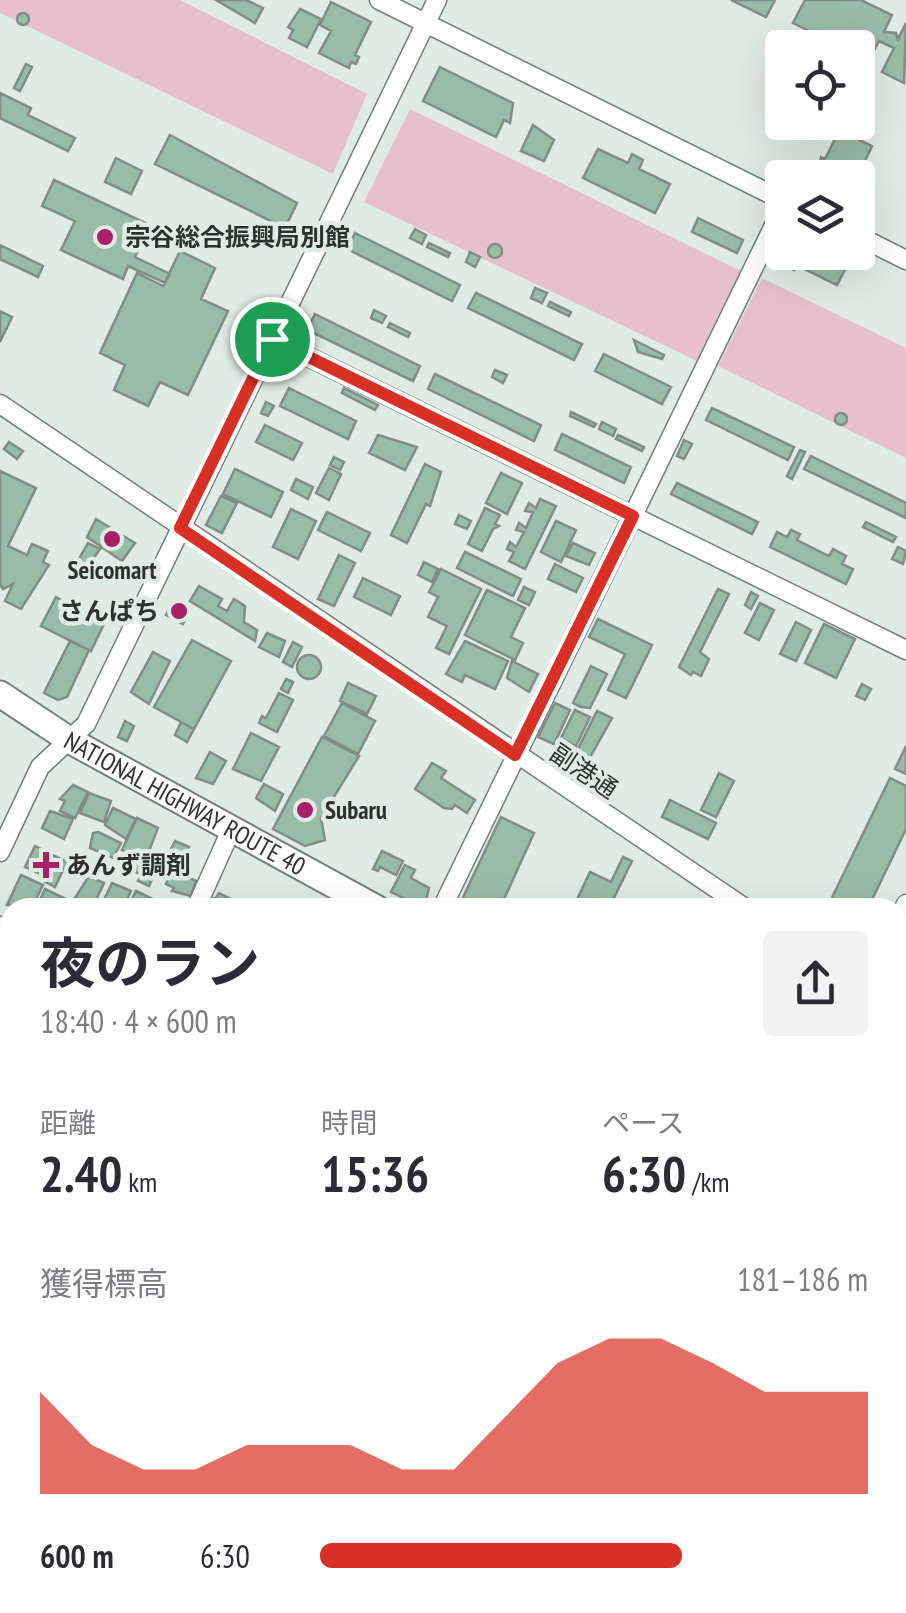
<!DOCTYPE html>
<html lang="ja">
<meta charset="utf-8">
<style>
:root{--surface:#fff;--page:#f2f2f3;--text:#2b2b33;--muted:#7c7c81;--accent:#d93025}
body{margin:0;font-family:"PT Sans Narrow","Noto Sans JP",sans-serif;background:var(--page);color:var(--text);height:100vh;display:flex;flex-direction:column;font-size:38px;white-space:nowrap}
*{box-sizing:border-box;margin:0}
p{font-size:32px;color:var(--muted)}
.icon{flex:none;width:55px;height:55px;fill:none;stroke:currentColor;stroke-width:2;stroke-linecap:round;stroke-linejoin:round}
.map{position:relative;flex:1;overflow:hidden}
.panel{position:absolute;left:0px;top:898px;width:908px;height:718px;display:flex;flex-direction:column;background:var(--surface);border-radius:30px 30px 0 0;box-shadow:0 10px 40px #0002}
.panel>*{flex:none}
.buttons{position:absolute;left:765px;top:30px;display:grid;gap:20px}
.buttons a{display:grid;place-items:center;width:110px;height:110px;border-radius:10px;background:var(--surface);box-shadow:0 10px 40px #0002;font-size:50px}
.pin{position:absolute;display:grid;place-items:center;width:85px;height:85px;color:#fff;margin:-42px;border:5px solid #fff;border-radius:50%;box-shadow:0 2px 10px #0007}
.round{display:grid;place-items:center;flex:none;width:105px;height:105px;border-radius:10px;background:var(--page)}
.overview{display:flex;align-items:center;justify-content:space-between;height:170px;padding:0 40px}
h1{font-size:55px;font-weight:700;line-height:75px}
.metrics{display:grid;grid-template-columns:repeat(3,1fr);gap:15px;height:170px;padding:10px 40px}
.metrics div{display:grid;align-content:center}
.metrics b{font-size:50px;font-weight:700}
.metrics small{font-size:28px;font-weight:400}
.metrics p{font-size:28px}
.chart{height:280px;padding:20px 40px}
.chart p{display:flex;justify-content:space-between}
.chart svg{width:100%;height:180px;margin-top:10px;fill:var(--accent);opacity:.7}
ul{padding:0 40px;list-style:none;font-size:32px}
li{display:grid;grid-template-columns:160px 120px 1fr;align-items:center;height:75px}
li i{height:25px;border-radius:12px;background:var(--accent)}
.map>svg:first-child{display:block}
</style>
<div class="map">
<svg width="906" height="1613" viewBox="0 0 906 1613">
<rect width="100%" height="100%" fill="#dfece4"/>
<!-- built -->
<path fill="#cde1d5" d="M614,1605H664L681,1613H611Z"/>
<!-- green -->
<path fill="#e7c0cd" d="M0,0H180L367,94L333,174L0,13Z
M410,109L743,272L699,362L364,202Z
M762,278L906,348V458L718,366Z
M898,1596L906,1597V1613H857L867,1605H898Z"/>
<!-- water -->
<path fill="#ab8693" stroke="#856d75" stroke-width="2.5" d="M10,1500V1541L0,1549V1508Z"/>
<!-- building -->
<path fill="#99bca7" stroke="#818d85" stroke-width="2.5" d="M216,0H246L263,8L255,23Z
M731,0H775L766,17Z
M805,0H861L892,15L884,32L896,33L898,39L906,23L904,83L882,72L894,48L879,41L869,60L858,55V48H843L793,23Z
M331,2L371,22L355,55L359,57L356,64L351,62L349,68L319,53L331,31L320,25Z
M300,9L321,19L307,47L289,38L293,30L288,27Z
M17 19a6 6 0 1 1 12 0a6 6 0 1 1-12 0Z
M26,64L32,67L20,91L14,88Z
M440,67L513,103L510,123L504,120L496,137L423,101Z
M0,93L31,108L28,115L75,138L68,151L0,118Z
M533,125L554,140L544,161L521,151Z
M843,132L872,146L857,178L817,176L821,157L825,159L838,133Z
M170,135L297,203L285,228L155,164Z
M598,149L628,163L632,154L643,160L639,169L670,184L655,213L583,178Z
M116,158L142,171L131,194L105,182Z
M54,180L150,225L135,257L170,274L165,283L128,266L123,279L61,250L75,221L42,206Z
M698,218L743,240L737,253L692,232Z
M415,229L426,235L422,244L410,238Z
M355,233L460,285L452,301L347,249Z
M429,243L450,253L448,257L427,247Z
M488 251a7 7 0 1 1 14 0a7 7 0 1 1-14 0Z
M0,245L43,266L38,277L0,259Z
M180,251L215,268L201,299L228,311L188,395L160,382L148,406L114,390L125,365L100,353L137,273L163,286Z
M470,252L480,257L475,267L466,262Z
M795,252H835L850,260L837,285L796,265L794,270L784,265Z
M535,288L547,293L542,303L531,298Z
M476,293L582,344L574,360L468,308Z
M550,302L571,312L569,316L548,306Z
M374,310L386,316L382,323L371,318Z
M0,311L12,317L0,342Z
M315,314L420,366L413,381L307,330Z
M390,323L410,333L408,337L388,327Z
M634,340L664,355L662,359L638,352Z
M604,354L671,387L662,404L595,371Z
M495,370L507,375L503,383L492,377Z
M435,374L541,425L534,441L428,389Z
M289,388L356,421L348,439L280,406Z
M344,388L378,405L375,410L342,393Z
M266,402L274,406L268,416L261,413Z
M712,408L794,447L788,460L706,420Z
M571,412L596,424L594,427L570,416Z
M835 419a6 6 0 1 1 12 0a6 6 0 1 1-12 0Z
M602,422L616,429L613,436L599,429Z
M265,425L302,443L293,460L256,442Z
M562,434L631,467L624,483L555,450Z
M378,435L417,447L405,470L369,453Z
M618,435L644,447L642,451L616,439Z
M684,440L692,444L684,459L677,456Z
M9,442L23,451L17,459L4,449Z
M800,450L805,452L792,479L787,476Z
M811,456L906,503V518L804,469Z
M334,457L344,462L340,470L330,465Z
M425,464L441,472L430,506L426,504L407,543L391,535Z
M329,468L341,474L329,500L316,493Z
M235,469L283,492L271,517L223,494Z
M0,471L36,488L8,546L27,555L32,544L48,551L43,562L49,565L21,609L5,601L13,584L3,589L0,584Z
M501,473L522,483L507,514L486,503Z
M296,479L313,487L308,499L291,490Z
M677,483L758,522L752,534L671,494Z
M221,496L237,503L222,533L206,525Z
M540,499L556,506L525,569L509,561L514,552L507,549L510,542L516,547L524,532L516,530L519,523L526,528L533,512L525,511L529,503L536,508Z
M485,508L500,515L495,524L499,526L493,529L482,551L468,544Z
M291,509L316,521L298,559L273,547Z
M327,512L370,533L361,551L318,530Z
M459,515L471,521L467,529L455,524Z
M96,519L135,543L122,561L87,537Z
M556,521L576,530L561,562L541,552Z
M866,522L896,537L893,542L863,527Z
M791,530L800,534L797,540L829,556L833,549L846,556L842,564L853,569L846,584L770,547L777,532L787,537Z
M88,543L100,549L86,569L76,564Z
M573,543L595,553L589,565L566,556Z
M898,547L906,551L903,564L892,559Z
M465,552L521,579L513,596L457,568Z
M339,555L355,563L334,606L318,599Z
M424,562L438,569L432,582L418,575Z
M555,564L583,578L576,592L548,579Z
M441,569L481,589L449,654L436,648L447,626L428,617L438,597L429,592Z
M363,578L400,596L391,615L354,597Z
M199,586L222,599L218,606L227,611L234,599L245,606L244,622L257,630L255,641L190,601Z
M524,587L535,592L529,605L518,600Z
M718,589L729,594L700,652L709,659L701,676L693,672L691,675L679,667Z
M487,590L525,608L511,637L523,643L515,660L465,635Z
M751,592L758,596L751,609L745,605Z
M56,597L104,624L91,651L41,626Z
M172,603L189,612L183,624L166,615Z
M760,603L774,610L759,640L745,633Z
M598,619L652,645L626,698L608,690L625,654L589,637Z
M796,622L811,630L796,661L780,654Z
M824,624L855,639L836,678L805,663Z
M267,633L285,641L279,657L259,647Z
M192,640L231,661L194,729L154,707Z
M70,641L89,650L67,697L58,700L44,693Z
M465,641L508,661L495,689L465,675L462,682L446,674Z
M293,642L302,647L292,667L283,662Z
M153,652L170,661L149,704L131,692Z
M297 667a12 12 0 1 1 24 0a12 12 0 1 1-24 0Z
M512,661L538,674L529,692L507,678Z
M591,666L607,674L590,708L581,707L573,703Z
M286,679L293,682L288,693L281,689Z
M348,683L376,696L367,714L340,701Z
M862,684L871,689L865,700L856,696Z
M279,693L293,700L277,732L259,723L262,716L266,718Z
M342,703L375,721L358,754L324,736Z
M555,703L570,710L554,744L538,737Z
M575,710L590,717L576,746L561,738Z
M597,711L612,718L588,761L580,757L578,749Z
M125,721L134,726L127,741L118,737Z
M181,722L194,729L187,742L175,735Z
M251,733L279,747L261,781L233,769Z
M322,737L359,756L321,818L325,840L305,846L273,829Z
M906,746V774L895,769Z
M210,752L226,761L213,784L196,778Z
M432,763L446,771L441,778L475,800L467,813L455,805L452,809L444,808L415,789Z
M719,773L734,781L716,817L701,810Z
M890,778L906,786V829L868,908H827Z
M264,784L283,794L275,811L256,798Z
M73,785L88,792L75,818L60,811L65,801L60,799Z
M89,793L111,801L104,822L80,813Z
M670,800L716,823L708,839L662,817Z
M113,808L136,819L126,839L105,825Z
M50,811L73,819L64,839L42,828Z
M501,817L534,833L500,908H458Z
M137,818L158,828L140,874L124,867L130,853L122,850Z
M98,832L121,843L113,858L90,848L93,833Z
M175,841L189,847L178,870L164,863Z
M35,846L67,862L55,887L45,882L47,877L25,867Z
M382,851L403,861L396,875L380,867L378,871L373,869Z
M623,857L632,861L609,908H573L590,872L611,882Z
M405,865L415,870L411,878L429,888L424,908L391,892Z
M145,868L155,873L149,886L138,881Z
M173,870L196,881L191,896L172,891L174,888L166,884Z
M21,875L43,885L32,908L7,905Z
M89,876L104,883L93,906L75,898Z
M112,883L131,891L123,908L103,902Z
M45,889L68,900L64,908H45L48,902L41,898Z
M136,891L157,901L153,908L129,905Z
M219,893L245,906V908H212L204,903L207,895L215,899Z
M9,990L10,991V1012L0,1007Z
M10,1124V1149L9,1151L0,1144Z
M0,1156L10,1161L0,1181Z
M0,1285L10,1290L3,1306L0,1305Z
M0,1321L10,1326L9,1337L3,1339Z
M898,1386L906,1390V1408L898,1425Z
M249,1605H283L299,1613H246Z
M354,1605H377L373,1613Z
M407,1605H431L427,1613H411L405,1610Z
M487,1605H514L510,1613H483Z"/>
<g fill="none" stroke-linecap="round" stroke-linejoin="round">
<defs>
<path id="minor" d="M379,0L782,200
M858,236L906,260
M272,339L906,650
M0,404L745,908
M0,852L40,767L86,724L437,0
M196,908L232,828
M442,908L782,209
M898,922L906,904
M0,926L10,931
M0,1026L10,1031
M0,1111L10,1115
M898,1197L906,1201
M0,1198L10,1203
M0,1273L10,1278
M0,1379L10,1384
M898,1453L906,1435
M0,1576L10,1581
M69,1605L88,1613
M31,1613L35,1605
M396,1613L400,1605
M473,1613L477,1605"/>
<g id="highway">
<path id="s1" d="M0,694L71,741L376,908"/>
<path d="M898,1338L906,1342"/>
<path d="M898,1363L906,1367"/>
<path d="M558,1613L562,1605"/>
<path d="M585,1613L589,1605"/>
</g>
</defs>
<!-- minor casing -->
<use href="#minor" stroke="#727e77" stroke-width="21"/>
<!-- highway casing -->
<use href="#highway" stroke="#727e77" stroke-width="29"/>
<!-- minor -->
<use href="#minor" stroke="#fff" stroke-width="18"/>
<!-- highway -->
<use href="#highway" stroke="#fff" stroke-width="25"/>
</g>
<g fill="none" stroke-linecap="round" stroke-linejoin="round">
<defs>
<path id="route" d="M272,339L633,516L515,755L180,528Z"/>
</defs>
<!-- route casing -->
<use href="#route" stroke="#fff" stroke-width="20"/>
<!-- route -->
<use href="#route" stroke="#d93025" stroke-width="12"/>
</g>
<!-- markers -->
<g fill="#aa2065" stroke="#dfece4" stroke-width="4">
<circle cx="105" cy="237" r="10"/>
<circle cx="112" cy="539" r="10"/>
<circle cx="179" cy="611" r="10"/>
<circle cx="305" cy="810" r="10"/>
<path d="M41 850h10v10h10v10h-10v10h-10v-10h-10v-10h10z"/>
</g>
<g text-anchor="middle" stroke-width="9" stroke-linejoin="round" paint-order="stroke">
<!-- poi labels -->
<g font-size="25" font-weight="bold" fill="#2d322f" stroke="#dfece4" text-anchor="start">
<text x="125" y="246">宗谷総合振興局別館</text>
<text x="112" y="579" text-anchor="middle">Seicomart</text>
<text x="159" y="620" text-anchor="end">さんぱち</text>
<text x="325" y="819">Subaru</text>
<text x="66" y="874">あんず調剤</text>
</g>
<!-- street labels -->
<g font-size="25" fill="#2d322f" stroke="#dfece4">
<text transform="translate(584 771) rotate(34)" y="9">副港通</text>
<text dy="9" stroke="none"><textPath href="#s1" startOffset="215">NATIONAL HIGHWAY ROUTE 40</textPath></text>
</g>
</g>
</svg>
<div class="buttons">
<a><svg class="icon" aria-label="locate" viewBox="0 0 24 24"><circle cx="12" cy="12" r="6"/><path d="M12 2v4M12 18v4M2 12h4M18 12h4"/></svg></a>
<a><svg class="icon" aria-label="layers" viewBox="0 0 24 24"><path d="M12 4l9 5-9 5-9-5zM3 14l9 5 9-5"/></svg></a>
</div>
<div class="pin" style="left:272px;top:339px;background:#1e9e55"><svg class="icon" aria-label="arrive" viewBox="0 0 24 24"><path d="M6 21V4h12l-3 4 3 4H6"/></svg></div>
<section class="panel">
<div class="overview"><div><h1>夜のラン</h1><p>18:40 · 4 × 600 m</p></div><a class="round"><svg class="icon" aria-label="share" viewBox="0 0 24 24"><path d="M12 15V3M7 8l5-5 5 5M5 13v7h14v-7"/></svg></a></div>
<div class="metrics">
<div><p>距離</p><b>2.40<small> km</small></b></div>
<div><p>時間</p><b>15:36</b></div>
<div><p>ペース</p><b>6:30<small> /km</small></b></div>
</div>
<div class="chart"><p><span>獲得標高</span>181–186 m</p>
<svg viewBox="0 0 160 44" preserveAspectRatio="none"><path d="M0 44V19L10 32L20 38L30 38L40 32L50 32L60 32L70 38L80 38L90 25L100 12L110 6L120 6L130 12L140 19L150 19L160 19V44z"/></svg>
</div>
<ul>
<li><b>600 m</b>6:30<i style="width:66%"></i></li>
</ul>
</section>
</div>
